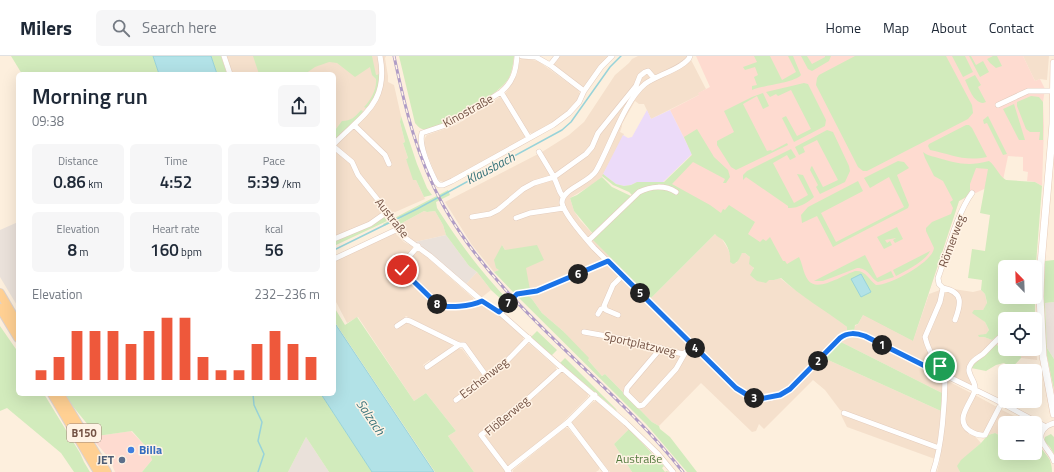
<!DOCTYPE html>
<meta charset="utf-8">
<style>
:root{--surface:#fff;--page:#f6f6f7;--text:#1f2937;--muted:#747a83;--line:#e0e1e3;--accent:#ee583b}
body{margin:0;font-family:"Titillium Web",sans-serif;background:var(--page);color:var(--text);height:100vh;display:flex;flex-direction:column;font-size:15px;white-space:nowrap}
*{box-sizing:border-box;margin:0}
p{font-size:13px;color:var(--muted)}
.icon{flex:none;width:22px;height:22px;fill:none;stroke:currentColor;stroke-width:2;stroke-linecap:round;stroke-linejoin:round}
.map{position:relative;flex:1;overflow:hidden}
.sheet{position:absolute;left:16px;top:16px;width:320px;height:324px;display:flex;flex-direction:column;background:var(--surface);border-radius:6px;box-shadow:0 4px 16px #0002}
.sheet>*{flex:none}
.needle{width:26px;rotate:337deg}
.tools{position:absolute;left:998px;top:204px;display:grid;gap:8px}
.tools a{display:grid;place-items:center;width:44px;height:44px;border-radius:6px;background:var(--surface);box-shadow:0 4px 16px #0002;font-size:20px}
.pin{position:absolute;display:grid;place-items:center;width:34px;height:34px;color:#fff;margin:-17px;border:2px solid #fff;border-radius:50%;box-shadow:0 1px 4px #0007}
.km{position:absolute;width:20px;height:20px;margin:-10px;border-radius:50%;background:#222;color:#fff;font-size:11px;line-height:20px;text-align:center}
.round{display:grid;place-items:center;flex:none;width:42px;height:42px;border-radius:6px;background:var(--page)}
.headline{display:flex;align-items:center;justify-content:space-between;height:68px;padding:0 16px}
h1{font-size:22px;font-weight:600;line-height:30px}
.stats{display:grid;grid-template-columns:repeat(3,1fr);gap:6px;height:68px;padding:4px 16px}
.stats div{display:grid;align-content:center;border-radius:6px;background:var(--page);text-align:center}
.stats b{font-size:17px;font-weight:600}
.stats small{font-size:11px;font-weight:400}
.stats p{font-size:11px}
.chart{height:112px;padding:8px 16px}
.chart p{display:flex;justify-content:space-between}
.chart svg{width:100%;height:72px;margin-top:4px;stroke:var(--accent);stroke-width:6}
header{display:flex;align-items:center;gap:24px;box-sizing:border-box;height:56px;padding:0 20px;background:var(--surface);border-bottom:1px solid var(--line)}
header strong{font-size:19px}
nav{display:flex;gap:22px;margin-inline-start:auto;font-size:14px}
.search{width:280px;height:36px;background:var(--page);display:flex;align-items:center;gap:10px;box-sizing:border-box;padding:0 14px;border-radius:6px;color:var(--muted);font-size:15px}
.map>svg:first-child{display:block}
</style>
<header>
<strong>Milers</strong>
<div class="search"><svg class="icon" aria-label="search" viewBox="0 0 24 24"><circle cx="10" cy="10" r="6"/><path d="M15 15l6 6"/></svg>Search here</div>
<nav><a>Home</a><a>Map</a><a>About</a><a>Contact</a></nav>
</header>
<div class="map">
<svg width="1054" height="416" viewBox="0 0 1054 416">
<rect width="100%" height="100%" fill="#fdefdd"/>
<!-- residential -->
<path fill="#f5e0cc" d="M221,0H386L385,2L388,20V26L394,29L401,60L400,66L405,86L403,87L408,102L406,103L425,143L384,161L334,185V18H227Z
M560,0H609L585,30L580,31L554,9Z
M638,0H689L706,33L699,37V39L651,63L644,48H639L635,45L622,68V70L620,76L624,78L602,121L595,127L570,142L574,155L580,164L651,242L715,178L722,183L728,193L731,201V206L736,207L742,197H745L750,201L754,214L769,224H774L780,222L790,230L833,260L847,271V275L858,268L863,259L913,285L929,238L940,234V239L933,260L923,281L925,291L937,310L935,312L943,323L942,337L841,286L825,301L826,303L941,355L937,391L840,354L825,334L813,324L764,373L759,368L756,375L752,376L701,327L659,370L652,366L605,318L602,320L563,275L542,257L532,243L520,239L517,236L524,233L530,234L502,189L499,214L494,216L472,189L445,146L542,96L569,79L584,66L615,19L629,7L632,3Z
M1023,0H1049L1047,24L1040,23L1035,25Z
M522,2L538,5L578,34L580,38V40L573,50L562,61L533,78L527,76L505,38L517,19L520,4Z
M500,41L503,43L525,78V81L522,84L449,124L444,126L440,125L437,122L430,105L424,89L425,82L427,79L456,69Z
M424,155L427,156L435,155L443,169L446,179L415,186L404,178L402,167Z
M394,176L404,186L415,192L398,211L433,247L439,251L446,252L482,249L496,257L523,281V285L502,308L490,317L485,316L464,288L406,260L399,266H408L451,288L452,290L431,306L430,304L423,309L427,314L457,292L462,293L482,319L481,323L459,340L462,343L500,315L527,287L530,288L556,311V315L530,339L479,379L507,416H474L448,380L456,375L426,337L414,345L358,261L347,267L334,242V204Z
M416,195H418L429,203L473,242L474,246L445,248L436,244L404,212L403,208Z
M477,216L491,234L481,242L465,229Z
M947,232L973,236L981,234L985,238L987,248L983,254H974L985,266L989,274L984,281L992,284L1005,274V292L1001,293L992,285L968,309L972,330L947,317L934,299L929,289L928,282L929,278L934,268Z
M1035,271L1037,304L1021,302L1020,293H1035Z
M560,317H563L588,338V341L551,378L510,410H508L486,381V378L537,339Z
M948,325L971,337L963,352L962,364L963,369L970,379L972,377L981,387L959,407V414L960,416H937L940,404L947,326Z
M975,339L997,351L983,378H980L967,370L966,365L967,352Z
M596,345L629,373L614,388L632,416H610L572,368V366L593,346Z
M1000,353L1018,362L1027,367H1005V382L995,377L988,379Z
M841,359L937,393L935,403L847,371Z
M565,372H568L599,410V414L596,416H513V414Z"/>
<!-- commercial -->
<path fill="#fedbd0" d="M696,0H1023L1035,25L1040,23L1045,33L1043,46L1044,71L1042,130L1035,126L1027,125L1028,116L1023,115V101L1008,100L1003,124L959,145L913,285L817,236L666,129L692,98L670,54L699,39L698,37L710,31Z
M131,375L148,393L152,404L142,416H115L109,402L96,387L97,380Z"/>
<!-- industrial -->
<path fill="#eae1da" d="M18,166V251L0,221V174Z
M446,179L469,210L477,216L465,229L415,186Z
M1054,246V303L1047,292L1045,247Z
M306,381L329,416H288Z"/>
<!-- education -->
<path fill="#ecdbf9" d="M647,54L651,63L670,54L692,98L663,126H637L631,129L624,130L616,128L603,118L623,79L628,82L632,81Z"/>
<!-- green -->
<path fill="#d2ebbc" d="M11,0H153L159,18H22Z
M211,0H221L227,18H217Z
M253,0H372L376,19L380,18C380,31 375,42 366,52L364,51C371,44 377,33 376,23L372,19L370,11L355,21L337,7L329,6L315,11L305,18H259Z
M399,0H514C513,9 512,19 506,26C496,39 438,78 422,73C419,72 417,69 415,67Z
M754,0H770L782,24L796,16L788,0H793L801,19C794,27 764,29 752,34V30L757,29L754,21L758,19L755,11L745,14L743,11L757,6Z
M801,0H807L812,8L825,1V0H831L829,5L812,15L808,13Z
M855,0H946L972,49L973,57L968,63L867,115H863L858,111L816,29L817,22L819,19Z
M952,0H965L973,16L963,21Z
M969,0H971L976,9L983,5L989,16L980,21Z
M993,0H997L1002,10L996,12L990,7L987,3Z
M975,19L981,29L978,31L986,46L983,47C973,46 969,32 965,24Z
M804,27L808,28L826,64L825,70L794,86L782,62L786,60L797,80L811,73L791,34L778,40L776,38L770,41L766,36Z
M763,37L769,50L763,53L757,40L743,48L767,95L771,94L772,95L787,87L788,89L736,114L731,111L717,89V85L734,76L724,55L752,41Z
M1031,40L1039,41L1043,46V84H1039L1040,76H1030L1026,73L1017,50V46Z
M1014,48L1025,84H1019L1003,53Z
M361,54L363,55L360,60L334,84V72L336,73L342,65C351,65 355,61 361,54Z
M401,60L417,108L427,132L432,139L424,141L416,124H413L406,103L408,102L403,87L405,86L400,66Z
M988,60L1007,98L1003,99L987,67L984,68L983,64Z
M966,69H969L972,72L987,101C964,106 951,98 930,94L928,90L929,88Z
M697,73L714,101L728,114L730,121L726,127H723L725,123L693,106L672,128L710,149L721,157L723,153L725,154L729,149L755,166L748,178L760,186L763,183L766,185L770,181L783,205H785L787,208L799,201C803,209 803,217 808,224C817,237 843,219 855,215C866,214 868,223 876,229C889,230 933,206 934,192L926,175V172L932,166L951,158L953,152L950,146L953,144L943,125L934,120L925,102L923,96C927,99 930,100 935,101C956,107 967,111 989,105C996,110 998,119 1006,124L1035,126L1042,130L1035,221V211H1005V241H1035V263H1017L1016,262L1005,263V274L992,284L984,281H979L978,279L986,278L989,274L985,266L972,257L974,254H983L987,247L985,238L981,234L982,224L968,222L972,193L985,195L990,159L980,157L988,113L976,112L970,128V136L966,141L959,145L913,285L863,259L858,268L855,269L854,275H847V271C825,254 801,241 781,222L774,224H769L766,227L757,225L750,219L754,212L749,208L750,201L745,197H742C740,201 738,207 733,208L730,206C731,198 728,190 723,184C721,182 717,181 715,178L651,242L590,181L593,178L574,155L570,142L577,139L602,121L612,131L631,140L632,139L629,136L613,129L602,120L603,118L616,128L624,130L631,129L637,126H664L692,99L684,81Z
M827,74L833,76L849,110L850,115L845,126L820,138L816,131L818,129L810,114L811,111L812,110L823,131L838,124L817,84L803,91L805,96L799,99L795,91Z
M791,93L796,101L790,104L787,99L773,107L794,147L808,139L797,118L803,119L814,141C808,147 796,153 788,152V150L746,121L743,124V119L747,115Z
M898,105L904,106L909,112L897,119L909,149L908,152L833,191L817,160L802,167L801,159L808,151L858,125L863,135L821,157L836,186L904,151L889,121L870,132L864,122Z
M448,134L450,139L436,146L437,152C458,185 480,215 508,244L505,246L502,244L491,234L477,216L469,210L446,179L443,169L435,155L427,156L424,155L402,167V169L406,177L403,179L396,166L401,162L384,170L383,168Z
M384,161L387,165L334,190V185Z
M897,171L903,183L895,187L893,184L896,182L885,184L887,187L890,185L892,189L884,193L877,181Z
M502,189L505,194L537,189L544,204L526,212L530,234L524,233L515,238L494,216L499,214L496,212L494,204Z
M930,195C926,205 905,215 896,220L893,214Z
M865,199L877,222L891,215L894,221L878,226C870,222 869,212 857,212L823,225H814Z
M1054,204V246L1045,247L1047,292L1054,303V334L1046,295L1043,248L1045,205Z
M520,239L528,240L532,243L542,257L563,275L589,302L588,304L602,320L605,318L652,366L659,370L660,373L670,381L697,416H687L646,368L517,240Z
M334,251L345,269L357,261L414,345L426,337L456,375L448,380L474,416H435L334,265Z
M0,270L18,296V338H44L80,397L84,406L90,416H74L61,397L7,352L0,355Z
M537,275L557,294L551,300L531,281Z
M841,286L942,337L941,355L826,303L825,301Z
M995,287L1001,293L1005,292V293H1020L1021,302C1014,309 1013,313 1004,307L996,309L986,315L971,312L972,308Z
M565,302L616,353L617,355L560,307Z
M65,338H321L372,416H329L306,381L288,416H142L152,404L148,393L132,375L97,380L71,348Z
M629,373L664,410L662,412L665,416L667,415L668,416H632L614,388Z
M1037,373L1039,375C1034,388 1042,392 1048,401C1051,405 1052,411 1052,416H960L957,410L961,404L981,387L988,379L995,377L1005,382V397H1035V376Z
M1051,378L1054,381V398L1050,391L1044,385L1045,381Z"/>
<!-- water -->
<path fill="#b2e2e7" stroke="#98d3d9" d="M153,0H211L217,18H159Z
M861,218L871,236L861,241L851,223Z
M334,266L434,416H372L321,338H334Z"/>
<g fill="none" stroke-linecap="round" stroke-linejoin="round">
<!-- stream -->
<path stroke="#98d3d9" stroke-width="1.5" d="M334,194L417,153L562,74L571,66L610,11L621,0
M253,338L254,349L262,366L258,385L264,398L258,416"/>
<defs>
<path id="minor" d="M224,0L230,18
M517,0C516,15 513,26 501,36L452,67L422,77C418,90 430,114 436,126L439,129H443L452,125L553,69L569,57L579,46L584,35L601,11L612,0
M522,0L536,1L550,9L584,35
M690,0C687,11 655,20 645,28C624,45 610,91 596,115C589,127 561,133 562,147C564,158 586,183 594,192L730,326C749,344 770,350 792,331L840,282C848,276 856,277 865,280L996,344L1046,371
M550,9L557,0
M501,36L529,82
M998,49L1028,35H1053
M354,69L385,99L389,108
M334,88C363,58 389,47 380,0
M334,91L352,106L358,119L390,159L398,173L404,181L430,200L482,245L499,256L562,312L626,367L658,398L673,416
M539,96L554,121L560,136L563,141
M472,161L490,158L498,154L523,133L534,127L554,121L586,98L592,91L598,77L636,30L640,20L645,16L648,15L654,22
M516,162L530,157L564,152
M334,183L370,168L387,156
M588,185L639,136C651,130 665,129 676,136
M418,190L400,211L437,247C448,253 471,250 482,245
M334,203L398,173
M943,232C964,236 961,248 955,264
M499,256L517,238L537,235L608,205
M598,258L601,253L604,252
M618,259L606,254L604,250L613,229L622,220
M397,270L406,264L410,265L459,289H464L487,321
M584,276L623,283L683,298L694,290
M661,292L627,332L626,337L639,350L643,349L676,313L685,297
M427,311L459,289
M943,319C942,312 938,309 934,302C930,296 927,289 925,281L940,246L943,232L939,228L938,222C947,197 957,157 972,137
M456,344L500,312L529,282
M1001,348L985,379C979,380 975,378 970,375C953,364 972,346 975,334C977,325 964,317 971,308C973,304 979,301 983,298C990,291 997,283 1005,277
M844,357L939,392
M568,366L606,416
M1054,367C1052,368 1048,369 1046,371C1032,383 1051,394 1054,405
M507,414L568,366L595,339
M509,416L481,379L530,341L562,312
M933,416C942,391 945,347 945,320"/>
<path id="secondary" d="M1054,7L1053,68L1041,208L1040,241L1043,300L1054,358"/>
<path id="primary" d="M0,237L18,268
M0,252L18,282
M52,338L98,416
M60,338L107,416"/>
</defs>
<!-- minor casing -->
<use href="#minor" stroke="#e3ccbd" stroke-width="6"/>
<!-- secondary casing -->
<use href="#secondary" stroke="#e9ccb9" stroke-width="8"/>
<!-- primary casing -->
<use href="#primary" stroke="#dbd2cf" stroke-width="10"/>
<!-- minor -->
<use href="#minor" stroke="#fff" stroke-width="5"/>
<!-- secondary -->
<use href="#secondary" stroke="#fff" stroke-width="7"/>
<!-- primary -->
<use href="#primary" stroke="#ffd093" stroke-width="8"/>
<defs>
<path id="rail" d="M394,0C405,52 417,102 443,149C501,253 610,323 683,416"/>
</defs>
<!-- rail casing -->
<use href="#rail" stroke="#b09dc6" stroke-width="3"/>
<!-- rail -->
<use href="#rail" stroke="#fff3e5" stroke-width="1.5" stroke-dasharray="4.5" stroke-linecap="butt"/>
</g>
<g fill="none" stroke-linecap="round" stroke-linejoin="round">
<defs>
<path id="route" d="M402,214L437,248C448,253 471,250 482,245L499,256L517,238L537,235L608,205L736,332L749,340L759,343L780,339L790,333L840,282C848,276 856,277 865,280L943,319L940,310"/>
</defs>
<!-- route casing -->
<use href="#route" stroke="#fff" stroke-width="8"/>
<!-- route -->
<use href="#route" stroke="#1a73e8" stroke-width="5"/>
</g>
<!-- markers -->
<circle fill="#3f7fe0" stroke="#fff3e5" stroke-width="1.5" cx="131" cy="394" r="4"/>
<circle fill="#5c6f8a" stroke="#fff3e5" stroke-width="1.5" cx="122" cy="404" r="4"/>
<g text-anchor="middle" stroke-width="3" stroke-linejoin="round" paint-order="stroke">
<!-- shield labels -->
<rect fill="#fff3e5" stroke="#9e8375" stroke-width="1" x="67" y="368" width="34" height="18" rx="3"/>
<g font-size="11" font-weight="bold" fill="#745345">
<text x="84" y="381">B150</text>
</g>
<!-- street labels -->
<g font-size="12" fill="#745345" stroke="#fff3e5">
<text transform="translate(468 55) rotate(-29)" y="4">Kinostraße</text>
<text transform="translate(392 162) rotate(52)" y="4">Austraße</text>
<text transform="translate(952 185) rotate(-70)" y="4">Römerweg</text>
<text transform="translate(640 288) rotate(13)" y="4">Sportplatzweg</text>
<text transform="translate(484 322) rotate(-38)" y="4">Eschenweg</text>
<text transform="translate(507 360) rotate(-40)" y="4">Flößerweg</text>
</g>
<!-- shop labels -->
<g font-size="12" font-weight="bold" fill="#366cbe" stroke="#fff3e5" text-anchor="start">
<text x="139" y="398">Billa</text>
</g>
<!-- park labels -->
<g font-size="12" fill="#537a3d" stroke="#fff3e5">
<text x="639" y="407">Austraße</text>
</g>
<!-- service labels -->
<g font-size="12" font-weight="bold" fill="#4e5e75" stroke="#fff3e5" text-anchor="end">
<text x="114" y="408">JET</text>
</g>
<!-- water labels -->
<g font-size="13" font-style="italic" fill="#39747b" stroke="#fff3e5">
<text transform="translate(490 112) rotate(-28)" y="5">Klausbach</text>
<text transform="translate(371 361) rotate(56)" y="5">Salzach</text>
</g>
</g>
</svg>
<div class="tools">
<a><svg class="needle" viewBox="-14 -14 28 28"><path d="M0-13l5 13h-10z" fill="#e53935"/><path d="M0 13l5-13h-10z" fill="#747a83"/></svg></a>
<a><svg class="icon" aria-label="locate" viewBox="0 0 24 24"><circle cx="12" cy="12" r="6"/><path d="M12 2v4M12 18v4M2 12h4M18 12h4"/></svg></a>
<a>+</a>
<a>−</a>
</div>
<div class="pin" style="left:940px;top:310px;background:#1e9e55"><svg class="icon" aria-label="arrive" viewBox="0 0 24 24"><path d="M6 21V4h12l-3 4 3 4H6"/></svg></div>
<div class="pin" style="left:402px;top:214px;background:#d93025"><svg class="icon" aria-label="check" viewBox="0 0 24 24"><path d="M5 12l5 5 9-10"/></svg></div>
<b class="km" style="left:882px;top:289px">1</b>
<b class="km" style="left:818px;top:305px">2</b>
<b class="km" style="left:754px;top:342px">3</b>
<b class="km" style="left:695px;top:292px">4</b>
<b class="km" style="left:640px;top:237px">5</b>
<b class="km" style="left:578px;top:218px">6</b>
<b class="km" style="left:508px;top:247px">7</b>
<b class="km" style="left:437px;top:248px">8</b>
<section class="sheet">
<div class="headline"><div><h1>Morning run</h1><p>09:38</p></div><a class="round"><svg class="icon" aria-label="share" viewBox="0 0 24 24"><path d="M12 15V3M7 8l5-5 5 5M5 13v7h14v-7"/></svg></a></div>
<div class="stats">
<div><p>Distance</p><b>0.86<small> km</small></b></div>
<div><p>Time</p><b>4:52</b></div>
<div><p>Pace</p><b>5:39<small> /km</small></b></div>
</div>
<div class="stats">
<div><p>Elevation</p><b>8<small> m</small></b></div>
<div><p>Heart rate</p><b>160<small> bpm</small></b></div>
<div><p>kcal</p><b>56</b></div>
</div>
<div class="chart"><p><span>Elevation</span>232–236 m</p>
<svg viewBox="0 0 160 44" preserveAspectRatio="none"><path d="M5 44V38M15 44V30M25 44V14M35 44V14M45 44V14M55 44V22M65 44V14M75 44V6M85 44V6M95 44V30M105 44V38M115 44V38M125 44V22M135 44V14M145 44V22M155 44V30"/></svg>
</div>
</section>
</div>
